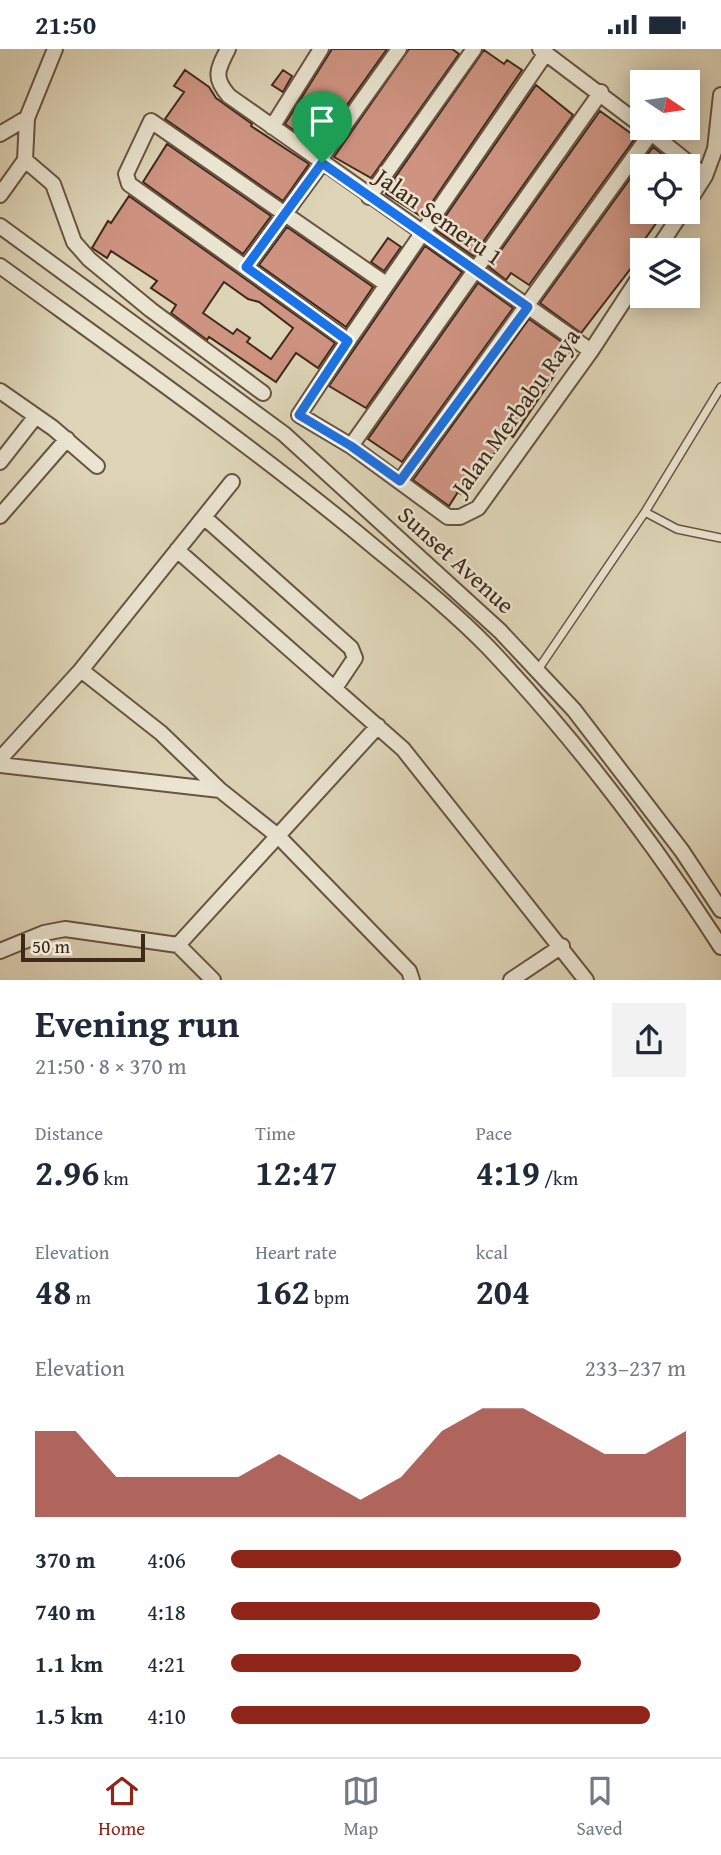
<!DOCTYPE html>
<meta charset="utf-8">
<style>
:root{--surface:#fff;--page:#f2f2f3;--text:#1f2937;--muted:#747a83;--line:#e0e1e3;--accent:#8f2418}
body{margin:0;font-family:"Gentium Book Plus",serif;background:var(--page);color:var(--text);height:100vh;display:flex;flex-direction:column;font-size:26px;white-space:nowrap}
*{box-sizing:border-box;margin:0}
p{font-size:23px;color:var(--muted)}
.icon{flex:none;width:38px;height:38px;fill:none;stroke:currentColor;stroke-width:2;stroke-linecap:round;stroke-linejoin:round}
.map{position:relative;height:931px;overflow:hidden}
.sheet{display:flex;flex-direction:column;background:var(--surface);flex:1}
.sheet>*{flex:none}
.needle{width:46px;rotate:103deg}
.buttons{position:absolute;left:630px;top:21px;display:grid;gap:14px}
.buttons a{display:grid;place-items:center;width:70px;height:70px;border-radius:0px;background:var(--surface);box-shadow:0 4px 18px #0003;font-size:35px}
.scale{position:absolute;left:21px;bottom:18px;width:124px;box-sizing:border-box;padding-left:7px;border:4px solid #40291b;border-top:0;font-size:19px;line-height:24px;white-space:nowrap;color:#40291b;-webkit-text-stroke:5px #eae4d1;paint-order:stroke}
.pin{position:absolute;display:grid;place-items:center;width:60px;height:60px;color:#fff;margin:-72px -30px;border-radius:50% 50% 50% 0;rotate:-45deg;box-shadow:0 0 7px #0007}
.pin .icon{rotate:45deg}
.round{display:grid;place-items:center;flex:none;width:74px;height:74px;border-radius:0px;background:var(--page)}
.head{display:flex;align-items:center;justify-content:space-between;height:119px;padding:0 35px}
h1{font-size:38px;font-weight:800;line-height:52px}
.stats{display:grid;grid-template-columns:repeat(3,1fr);gap:10px;height:119px;padding:7px 35px}
.stats div{display:grid;align-content:center}
.stats b{font-size:35px;font-weight:800}
.stats small{font-size:19px;font-weight:400}
.stats p{font-size:19px}
.chart{height:196px;padding:14px 35px}
.chart p{display:flex;justify-content:space-between}
.chart svg{width:100%;height:126px;margin-top:7px;fill:var(--accent);opacity:.7}
ul{padding:0 35px;list-style:none;font-size:23px}
li{display:grid;grid-template-columns:112px 84px 1fr;align-items:center;height:52px}
li i{height:18px;border-radius:9px;background:var(--accent)}
.status{display:flex;justify-content:space-between;align-items:center;height:49px;padding:0 35px;background:var(--surface);direction:ltr}
.status svg{height:19px;fill:currentColor}
.menu{display:flex;justify-content:space-around;align-items:center;height:98px;border-top:2px solid var(--line);background:var(--surface);font-size:19px;color:var(--muted)}
.menu a{display:grid;justify-items:center;gap:4px}
.menu .on{color:var(--accent)}
.map>svg:first-child{display:block}
</style>
<div class="status"><b>21:50</b><svg viewBox="0 0 49 12"><path d="M0 12V9h3v3zM5 12V6h3v6zM10 12V3h3v9zM15 12V0h3v12zM26 1h20v11H26zM47 4h2v5h-2z"/></svg></div>
<div class="map">
<svg width="721" height="931" viewBox="0 0 721 931">
<rect width="100%" height="100%" fill="#ded5b8"/>
<filter id="stains"><feTurbulence type="fractalNoise" baseFrequency=".00286" numOctaves="4"/><feColorMatrix values="0 0 0 0 .2 0 0 0 0 .09 0 0 0 0 .02 0 0 0 .5 -.17"/></filter>
<radialGradient id="worn" r=".72"><stop offset=".6" stop-color="#630" stop-opacity="0"/><stop offset="1" stop-color="#630" stop-opacity=".3"/></radialGradient>
<!-- building -->
<path fill="#ce9381" stroke="#40291b" stroke-width="2" fill-rule="evenodd" d="M332,0H387L317,98L285,75Z
M409,0H452L459,5L371,129L334,108Z
M484,1L504,15L507,11L522,21L422,168L386,145L387,140Z
M185,21L209,38L216,49L252,75L251,77L309,115L283,152L165,70L184,43L174,37Z
M283,21L292,27L283,43L272,36Z
M536,36L573,66L473,207L436,181Z
M600,62L636,88L529,236L511,224L506,231L489,218Z
M167,95L271,167L243,205L143,133Z
M653,98L677,117H642V163H664L633,207L638,210L581,284L540,254Z
M129,147L335,294L318,319L296,304L276,333L209,288L207,291L171,264L176,256L151,239L157,232L111,202L107,209L92,199L108,172L111,174ZM224,233L248,250L259,253L293,279L271,310L247,293L250,289L237,280L233,285L203,264Z
M287,178L373,238L346,278L259,216Z
M388,189L401,198L384,222L371,213Z
M425,197L462,223L366,359L329,337Z
M478,234L513,259L402,413L368,390Z
M529,270L572,300L513,388L509,385L488,413L484,411L461,445L458,443L449,457L413,431Z"/>
<g fill="none" stroke-linecap="round" stroke-linejoin="round">
<defs>
<path id="service" d="M645,463L677,480L721,489
M537,622L645,463L721,338"/>
<path id="minor" d="M228,0C217,21 213,29 229,47L591,302
M540,0L642,77
M272,78L321,0
M645,79L705,127
M0,85L27,69
M25,111L53,135L74,193L89,210L151,261L263,344
M319,112L399,0
M0,146L25,111L27,69L55,0
M369,148L474,0
M688,154L705,127L715,100L721,46
M0,177L284,385L500,582L574,661L682,802L721,861
M657,201L682,163
M0,217C120,304 241,389 356,483C400,520 447,556 488,598C575,690 652,791 721,898
M246,218L322,114
M386,235L151,72L126,125L129,135L348,292L546,4
M348,292L299,366L351,397L448,468H460L478,459L591,302L642,224
M0,342L53,379L97,417
M351,397L601,43
M0,413L36,367
M400,432L651,84
M0,467L67,390
M205,469L351,599L355,609L335,639
M177,501L403,700L586,931
M81,621L161,684L220,741L279,788L409,922L412,931
M0,710L81,621L232,433
M0,716L220,741
M178,896L378,677
M0,902L44,884L65,880L178,896L213,931
M511,931L562,897"/>
</defs>
<!-- service casing -->
<use href="#service" stroke="#685442" stroke-width="10"/>
<!-- minor casing -->
<use href="#minor" stroke="#685442" stroke-width="18"/>
<!-- service -->
<use href="#service" stroke="#eae4d1" stroke-width="7"/>
<!-- minor -->
<use href="#minor" stroke="#eae4d1" stroke-width="14"/>
</g>
<g fill="none" stroke-linecap="round" stroke-linejoin="round">
<defs>
<path id="route" d="M322,114L528,258L400,432L351,397L299,366L348,292L246,218Z"/>
</defs>
<!-- route casing -->
<use href="#route" stroke="#fff" stroke-width="14"/>
<!-- route -->
<use href="#route" stroke="#1a73e8" stroke-width="9"/>
</g>
<g text-anchor="middle" stroke-width="5" stroke-linejoin="round" paint-order="stroke">
<!-- street labels -->
<g font-size="24" fill="#40291b" stroke="#eae4d1">
<text transform="translate(439 168) rotate(35)" y="8">Jalan Semeru 1</text>
<text transform="translate(516 363) rotate(-54)" y="8">Jalan Merbabu Raya</text>
<text transform="translate(456 511) rotate(42)" y="8">Sunset Avenue</text>
</g>
</g>
<rect width="100%" height="100%" filter="url(#stains)"/>
<rect width="100%" height="100%" fill="url(#worn)"/>
</svg>
<div class="buttons">
<a><svg class="needle" viewBox="-14 -14 28 28"><path d="M0-13l5 13h-10z" fill="#e53935"/><path d="M0 13l5-13h-10z" fill="#747a83"/></svg></a>
<a><svg class="icon" aria-label="locate" viewBox="0 0 24 24"><circle cx="12" cy="12" r="6"/><path d="M12 2v4M12 18v4M2 12h4M18 12h4"/></svg></a>
<a><svg class="icon" aria-label="layers" viewBox="0 0 24 24"><path d="M12 4l9 5-9 5-9-5zM3 14l9 5 9-5"/></svg></a>
</div>
<div class="scale">50 m</div>
<div class="pin" style="left:322px;top:114px;background:#1e9e55"><svg class="icon" aria-label="arrive" viewBox="0 0 24 24"><path d="M6 21V4h12l-3 4 3 4H6"/></svg></div>
</div>
<section class="sheet">
<div class="head"><div><h1>Evening run</h1><p>21:50 · 8 × 370 m</p></div><a class="round"><svg class="icon" aria-label="share" viewBox="0 0 24 24"><path d="M12 15V3M7 8l5-5 5 5M5 13v7h14v-7"/></svg></a></div>
<div class="stats">
<div><p>Distance</p><b>2.96<small> km</small></b></div>
<div><p>Time</p><b>12:47</b></div>
<div><p>Pace</p><b>4:19<small> /km</small></b></div>
</div>
<div class="stats">
<div><p>Elevation</p><b>48<small> m</small></b></div>
<div><p>Heart rate</p><b>162<small> bpm</small></b></div>
<div><p>kcal</p><b>204</b></div>
</div>
<div class="chart"><p><span>Elevation</span>233–237 m</p>
<svg viewBox="0 0 160 44" preserveAspectRatio="none"><path d="M0 44V14L10 14L20 30L30 30L40 30L50 30L60 22L70 30L80 38L90 30L100 14L110 6L120 6L130 14L140 22L150 22L160 14V44z"/></svg>
</div>
<ul>
<li><b>370 m</b>4:06<i style="width:99%"></i></li>
<li><b>740 m</b>4:18<i style="width:81%"></i></li>
<li><b>1.1 km</b>4:21<i style="width:77%"></i></li>
<li><b>1.5 km</b>4:10<i style="width:92%"></i></li>
</ul>
</section>
<nav class="menu">
<a class="on"><svg class="icon" aria-label="home" viewBox="0 0 24 24"><path d="M3 11l9-7 9 7M6 9v11h12V9"/></svg>Home</a>
<a><svg class="icon" aria-label="map" viewBox="0 0 24 24"><path d="M3 6l6-2 6 2 6-2v14l-6 2-6-2-6 2zM9 4v14M15 6v14"/></svg>Map</a>
<a><svg class="icon" aria-label="saved" viewBox="0 0 24 24"><path d="M7 4h10v16l-5-4-5 4z"/></svg>Saved</a>
</nav>
